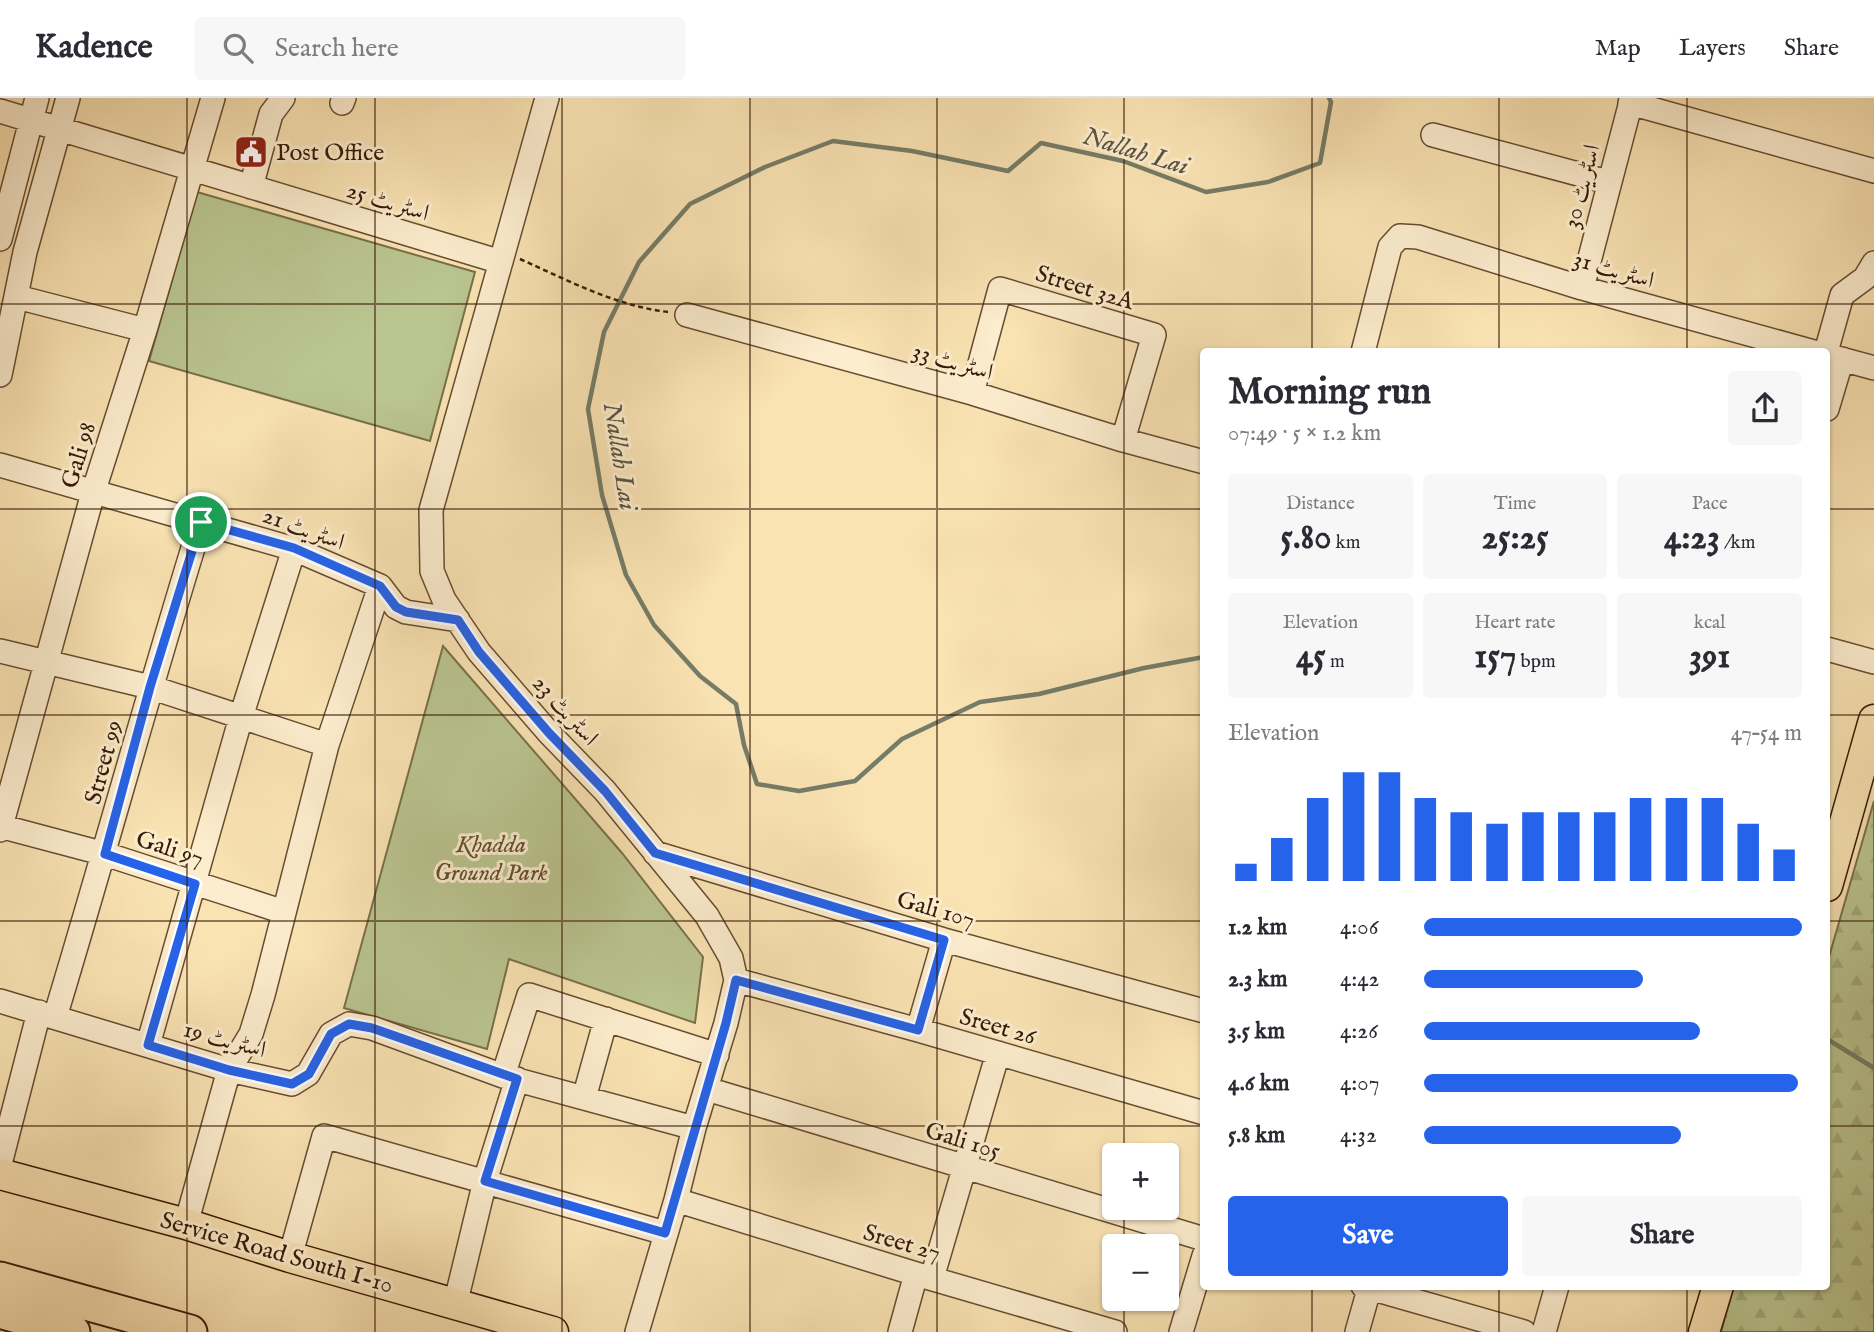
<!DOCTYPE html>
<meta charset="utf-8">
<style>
:root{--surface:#fff;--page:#f7f7f7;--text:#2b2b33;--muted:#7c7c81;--line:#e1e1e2;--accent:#2563eb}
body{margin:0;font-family:"IM FELL English",Amiri,serif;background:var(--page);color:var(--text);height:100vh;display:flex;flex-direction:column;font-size:26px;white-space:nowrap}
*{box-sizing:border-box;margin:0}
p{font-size:23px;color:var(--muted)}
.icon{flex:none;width:38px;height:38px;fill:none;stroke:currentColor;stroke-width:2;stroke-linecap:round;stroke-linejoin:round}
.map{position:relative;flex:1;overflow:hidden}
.drawer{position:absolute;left:1200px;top:250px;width:630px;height:942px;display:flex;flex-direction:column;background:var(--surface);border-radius:7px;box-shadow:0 2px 5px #0004}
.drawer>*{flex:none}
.tools{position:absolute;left:1102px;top:1045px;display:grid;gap:14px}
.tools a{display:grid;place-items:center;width:77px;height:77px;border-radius:7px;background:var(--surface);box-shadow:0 2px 5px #0004;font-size:35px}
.pin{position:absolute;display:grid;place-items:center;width:60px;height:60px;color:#fff;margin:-30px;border:4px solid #fff;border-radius:50%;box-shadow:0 2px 7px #0007}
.round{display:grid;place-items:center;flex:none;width:74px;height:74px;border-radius:7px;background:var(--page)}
.overview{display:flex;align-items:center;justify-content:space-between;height:119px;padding:0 28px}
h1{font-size:38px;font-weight:700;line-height:52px}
.stats{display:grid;grid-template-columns:repeat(3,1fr);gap:10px;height:119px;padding:7px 28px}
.stats div{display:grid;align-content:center;border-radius:7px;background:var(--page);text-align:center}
.stats b{font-size:35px;font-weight:700}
.stats small{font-size:19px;font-weight:400}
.stats p{font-size:19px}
.chart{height:196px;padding:14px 28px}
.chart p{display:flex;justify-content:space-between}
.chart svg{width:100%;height:126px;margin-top:7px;stroke:var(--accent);stroke-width:6}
.button{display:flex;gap:14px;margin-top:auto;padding:14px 28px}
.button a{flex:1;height:80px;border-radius:7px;background:var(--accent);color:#fff;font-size:28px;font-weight:700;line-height:80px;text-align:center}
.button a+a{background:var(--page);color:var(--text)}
ul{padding:0 28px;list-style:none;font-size:23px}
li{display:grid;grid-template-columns:112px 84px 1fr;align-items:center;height:52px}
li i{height:18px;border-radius:9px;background:var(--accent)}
header{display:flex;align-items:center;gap:42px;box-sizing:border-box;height:98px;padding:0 35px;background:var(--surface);border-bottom:2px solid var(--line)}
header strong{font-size:33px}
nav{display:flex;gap:38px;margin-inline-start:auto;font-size:24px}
.search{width:490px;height:63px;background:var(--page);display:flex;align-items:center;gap:18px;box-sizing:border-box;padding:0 24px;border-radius:7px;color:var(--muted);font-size:26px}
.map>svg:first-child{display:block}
</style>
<header>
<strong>Kadence</strong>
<div class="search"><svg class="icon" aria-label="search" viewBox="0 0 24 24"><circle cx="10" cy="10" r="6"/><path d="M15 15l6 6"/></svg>Search here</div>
<nav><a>Map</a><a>Layers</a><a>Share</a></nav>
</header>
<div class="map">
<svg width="1874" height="1234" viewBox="0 0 1874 1234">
<defs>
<pattern id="forest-firs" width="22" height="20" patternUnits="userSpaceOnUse" patternTransform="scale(1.75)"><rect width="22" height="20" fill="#bac590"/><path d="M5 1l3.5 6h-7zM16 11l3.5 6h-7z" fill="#a0a97b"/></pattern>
</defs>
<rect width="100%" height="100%" fill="#fae3b3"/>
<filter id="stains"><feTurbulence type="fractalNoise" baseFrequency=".00286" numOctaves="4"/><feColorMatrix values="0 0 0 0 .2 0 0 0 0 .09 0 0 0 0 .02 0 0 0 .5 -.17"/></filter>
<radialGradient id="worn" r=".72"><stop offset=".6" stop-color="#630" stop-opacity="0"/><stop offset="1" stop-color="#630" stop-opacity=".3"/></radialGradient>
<!-- forest -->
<path fill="url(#forest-firs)" stroke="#78704a" stroke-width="2" d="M1874,703V1234H1721L1734,1188H1827V866Z"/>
<!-- green -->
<path fill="#bac590" stroke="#78704a" stroke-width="2" d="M197,94L475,174L430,343L149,263Z
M443,548L622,755L703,859L695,925L509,861L487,951L344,910Z"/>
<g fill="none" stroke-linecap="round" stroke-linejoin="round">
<!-- stream -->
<path stroke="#757c67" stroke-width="4.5" d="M1204,559L1144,570L1039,596L980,604L902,641L855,683L799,693L757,686L744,647L736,606L700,578L654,527L626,477L602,397L588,311L604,234L639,164L690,106L765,69L833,43L912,53L1008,73L1041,45L1123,63L1206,94L1268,84L1320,65L1331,4L1329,0
M1827,941L1874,970"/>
<defs>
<path id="minor" d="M547,0L431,412L432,473L444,502L479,554L549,635L605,693L707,818L731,860L736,882L726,925L694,1030L676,1102L637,1234
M342,5L344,0
M1630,5L1874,73
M0,13L501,164
M1433,37L1608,84
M251,89L271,16L283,0
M0,141L37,0
M1582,190L1632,0
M17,199L145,232
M687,217L972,295L1123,342L1204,364
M1363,254L1390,149L1400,138L1418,139L1582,190L1814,254
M1826,254L1842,197L1865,180L1874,165
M1830,258L1874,270
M0,277L25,154L68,0
M972,295L1000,191L1154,237L1123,342
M1827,311L1842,261
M0,367L294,451L380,488L396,509L406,514L458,522
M1827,551L1874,564
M0,553L150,589L327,647
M0,728L105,756L284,814
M0,732L93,395L145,232L213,0
M655,755L944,842L1204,913
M736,882L918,932L1204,1015
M0,903L229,972L292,986L308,976L331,936L349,926L372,930L503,978L694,1030
M55,919C105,754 150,588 201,424
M918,932L944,842
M148,947L241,619L294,451
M503,978L529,897L717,957
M707,991L1204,1141
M584,1000L606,921
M0,1066L39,914
M676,1102L916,1176L1115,1234
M186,1126L229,972L251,936L263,897L327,647L380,488
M290,1159L324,1038L665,1135
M932,1180L998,955
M1363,1188L1524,1234
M455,1207L485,1083L517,981
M900,1234L916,1176
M1181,1234L1204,1158
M1357,1234L1370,1188
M1544,1234L1557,1188"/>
<path id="major" d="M1827,788L1874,622
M0,1076L186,1126L290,1159L553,1234
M1704,1234L1718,1188"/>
<path id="highway" d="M0,1181L190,1234
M0,1213L73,1234"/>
</defs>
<!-- minor casing -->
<use href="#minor" stroke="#674c30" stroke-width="26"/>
<!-- major casing -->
<use href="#major" stroke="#361a05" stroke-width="33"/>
<!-- highway casing -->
<use href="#highway" stroke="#361a05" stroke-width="37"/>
<!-- path -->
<path stroke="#361a05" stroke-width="2.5" stroke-dasharray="5 3.5" stroke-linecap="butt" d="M520,161C567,182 616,208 668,214"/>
<!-- minor -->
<use href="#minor" stroke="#fcedce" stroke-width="23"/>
<!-- major -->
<use href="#major" stroke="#fae3b3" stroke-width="30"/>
<!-- highway -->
<use href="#highway" stroke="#fae3b3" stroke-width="33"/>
</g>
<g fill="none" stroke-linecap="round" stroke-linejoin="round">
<defs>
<path id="route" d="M201,424L294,450L380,488L396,509L406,514L458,522L479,554L549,635L605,693L655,755L944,842L918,932L736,882L726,925L665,1135L485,1083L517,981L372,930L349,926L331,936L309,976L292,986L229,972L148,947L195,786L105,756L150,589Z"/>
</defs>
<!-- route casing -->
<use href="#route" stroke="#fff" stroke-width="14"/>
<!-- route -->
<use href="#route" stroke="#2563eb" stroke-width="9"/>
</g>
<!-- grid -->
<path fill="none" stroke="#361a05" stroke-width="2" stroke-opacity="0.55" d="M187,0V1234M375,0V1234M562,0V1234M750,0V1234M937,0V1234M1124,0V1057M1312,0V254M1499,0V254M1687,0V254M0,206H1874M0,411H1204M1827,411H1874M0,617H1204M1827,617H1874M0,823H1204M1827,823H1874M0,1028H1204M1827,1028H1874M1124,1110V1148M1312,1188V1234M1499,1188V1234M1687,1188V1234M1124,1200V1234"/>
<!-- icons -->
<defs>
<symbol id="civic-square" viewBox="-11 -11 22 22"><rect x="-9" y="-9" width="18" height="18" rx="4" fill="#8f2418" stroke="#fcedce"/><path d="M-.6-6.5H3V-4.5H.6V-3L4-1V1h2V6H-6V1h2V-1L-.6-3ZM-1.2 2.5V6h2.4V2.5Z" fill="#fff"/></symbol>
</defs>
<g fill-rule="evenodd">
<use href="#civic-square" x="232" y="35" width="38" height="38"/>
</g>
<g text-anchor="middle" stroke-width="6" stroke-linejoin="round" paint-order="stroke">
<!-- poi labels -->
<g font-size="24" fill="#361a05" stroke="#fcedce" text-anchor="start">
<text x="276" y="62">Post Office</text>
</g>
<!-- street labels -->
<g font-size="24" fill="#361a05" stroke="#fcedce">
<text transform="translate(1581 88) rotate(-75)" y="8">اسٹریٹ 30</text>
<text transform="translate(388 103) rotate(17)" y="8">اسٹریٹ 25</text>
<text transform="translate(1614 171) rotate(16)" y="8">اسٹریٹ 31</text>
<text transform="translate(1085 189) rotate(17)" y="8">Street 32A</text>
<text transform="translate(953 263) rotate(16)" y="8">اسٹریٹ 33</text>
<text transform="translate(78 357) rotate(-73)" y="8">Gali 98</text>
<text transform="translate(304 430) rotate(20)" y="8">اسٹریٹ 21</text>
<text transform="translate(566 612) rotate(48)" y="8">اسٹریٹ 23</text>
<text transform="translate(103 664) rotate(-75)" y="8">Street 99</text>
<text transform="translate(170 750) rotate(18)" y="8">Gali 97</text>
<text transform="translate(936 811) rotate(16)" y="8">Gali 107</text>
<text transform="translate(998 928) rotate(16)" y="8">Sreet 26</text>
<text transform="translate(225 941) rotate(15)" y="8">اسٹریٹ 19</text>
<text transform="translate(963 1042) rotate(17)" y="8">Gali 105</text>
<text transform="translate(902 1144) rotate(16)" y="8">Sreet 27</text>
<text transform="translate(277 1154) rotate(16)" y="8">Service Road South I-10</text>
</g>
<!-- park labels -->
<g font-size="24" font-style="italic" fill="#5e4d2f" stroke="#fcedce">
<text x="491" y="754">Khadda<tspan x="491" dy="28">Ground Park</tspan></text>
</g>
<!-- water labels -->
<g font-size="26" font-style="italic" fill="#5b533e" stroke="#fcedce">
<text transform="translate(1136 52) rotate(17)" y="9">Nallah Lai</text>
<text transform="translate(621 358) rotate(81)" y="9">Nallah Lai</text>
</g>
</g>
<rect width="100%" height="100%" filter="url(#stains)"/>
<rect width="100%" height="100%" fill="url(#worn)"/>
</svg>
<div class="tools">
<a>+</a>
<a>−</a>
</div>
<div class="pin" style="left:201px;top:424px;background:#1e9e55"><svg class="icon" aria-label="arrive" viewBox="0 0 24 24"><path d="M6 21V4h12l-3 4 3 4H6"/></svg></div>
<section class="drawer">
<div class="overview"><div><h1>Morning run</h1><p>07:49 · 5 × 1.2 km</p></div><a class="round"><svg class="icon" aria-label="share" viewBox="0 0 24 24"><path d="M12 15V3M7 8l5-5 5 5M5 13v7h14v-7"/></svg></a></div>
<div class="stats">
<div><p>Distance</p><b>5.80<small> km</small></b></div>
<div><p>Time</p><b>25:25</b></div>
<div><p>Pace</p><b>4:23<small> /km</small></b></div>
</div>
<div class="stats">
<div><p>Elevation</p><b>45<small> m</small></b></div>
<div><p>Heart rate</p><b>157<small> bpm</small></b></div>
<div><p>kcal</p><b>391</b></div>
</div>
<div class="chart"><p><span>Elevation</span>47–54 m</p>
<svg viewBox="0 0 160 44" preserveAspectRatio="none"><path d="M5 44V38M15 44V29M25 44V15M35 44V6M45 44V6M55 44V15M65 44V20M75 44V24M85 44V20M95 44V20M105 44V20M115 44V15M125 44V15M135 44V15M145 44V24M155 44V33"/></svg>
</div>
<ul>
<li><b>1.2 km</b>4:06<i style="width:100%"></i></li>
<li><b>2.3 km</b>4:42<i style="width:58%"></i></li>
<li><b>3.5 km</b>4:26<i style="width:73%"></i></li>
<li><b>4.6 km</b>4:07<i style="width:99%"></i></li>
<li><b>5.8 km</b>4:32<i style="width:68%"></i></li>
</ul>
<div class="button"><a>Save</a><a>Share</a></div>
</section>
</div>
